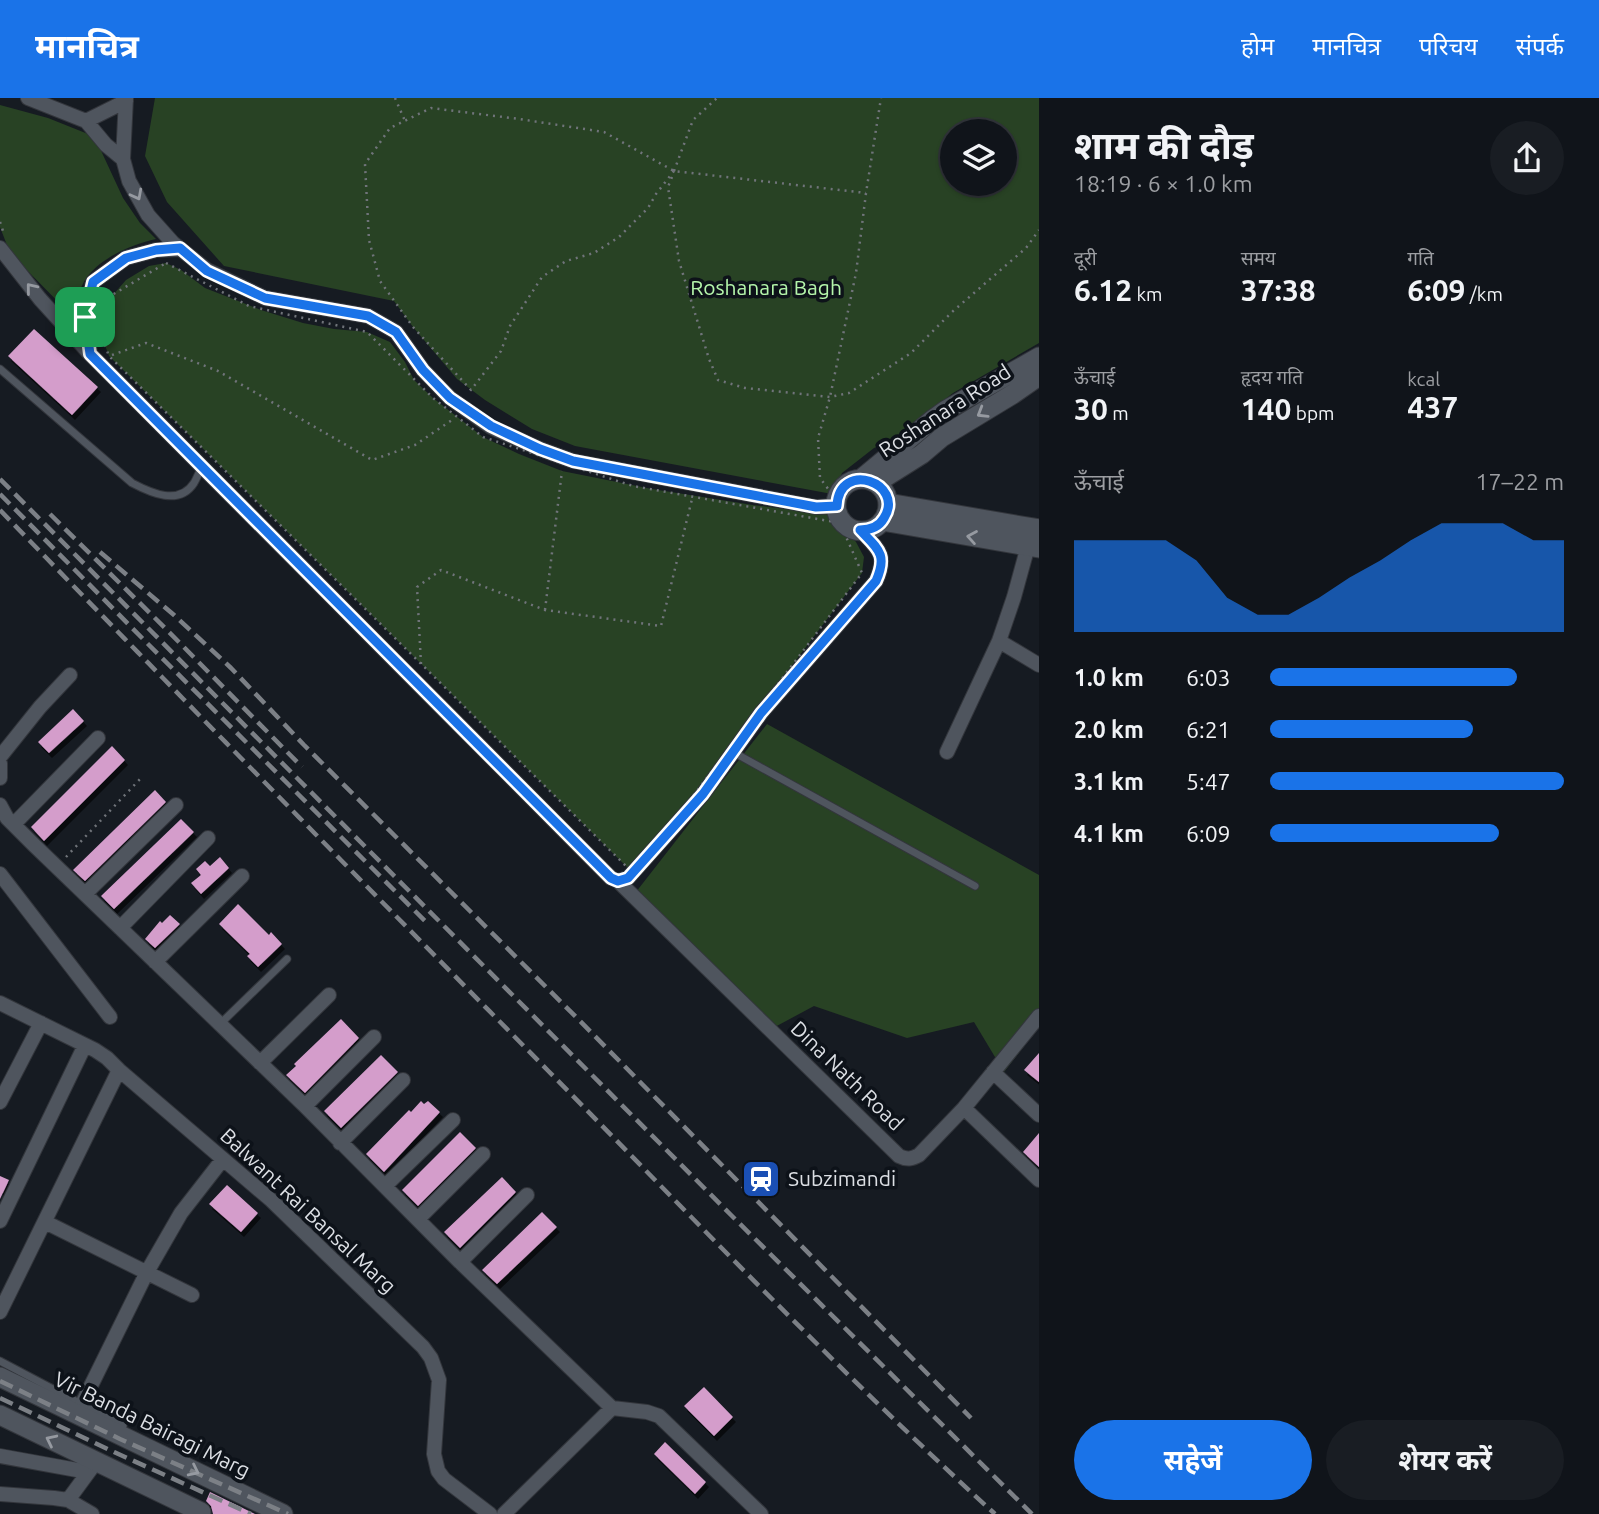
<!DOCTYPE html>
<html lang="hi">
<meta charset="utf-8">
<style>
:root{--surface:#10141a;--page:#191d23;--text:#f1f3f6;--muted:#9c9ea2;--line:#303339;--accent:#1a73e8}
body{margin:0;font-family:Ubuntu,"Noto Sans Devanagari",sans-serif;background:var(--page);color:var(--text);height:100vh;display:flex;flex-direction:column;font-size:26px;white-space:nowrap}
*{box-sizing:border-box;margin:0}
p{font-size:23px;color:var(--muted)}
.icon{flex:none;width:38px;height:38px;fill:none;stroke:currentColor;stroke-width:2;stroke-linecap:round;stroke-linejoin:round}
.map{position:relative;flex:1;overflow:hidden}
.panel{display:flex;flex-direction:column;background:var(--surface);width:560px}
.panel>*{flex:none}
.controls{position:absolute;left:940px;top:21px;display:grid;gap:14px}
.controls a{display:grid;place-items:center;width:77px;height:77px;border-radius:50%;background:var(--surface);box-shadow:0 2px 5px #0004,0 0 0 2px var(--line);font-size:35px}
.pin{position:absolute;display:grid;place-items:center;width:60px;height:60px;color:#fff;margin:-30px;border-radius:14px;box-shadow:0 4px 10px #0006}
.round{display:grid;place-items:center;flex:none;width:74px;height:74px;border-radius:37px;background:var(--page)}
.summary{display:flex;align-items:center;justify-content:space-between;height:119px;padding:0 35px}
h1{font-size:38px;font-weight:700;line-height:52px}
.figures{display:grid;grid-template-columns:repeat(3,1fr);gap:10px;height:119px;padding:7px 35px}
.figures div{display:grid;align-content:center}
.figures b{font-size:30px;font-weight:700}
.figures small{font-size:19px;font-weight:400}
.figures p{font-size:19px}
.chart{height:196px;padding:14px 35px}
.chart p{display:flex;justify-content:space-between}
.chart svg{width:100%;height:126px;margin-top:7px;fill:var(--accent);opacity:.7}
.action{display:flex;gap:14px;margin-top:auto;padding:14px 35px}
.action a{flex:1;height:80px;border-radius:42px;background:var(--accent);color:#fff;font-size:28px;font-weight:700;line-height:80px;text-align:center}
.action a+a{background:var(--page);color:var(--text)}
ul{padding:0 35px;list-style:none;font-size:23px}
li{display:grid;grid-template-columns:112px 84px 1fr;align-items:center;height:52px}
li i{height:18px;border-radius:9px;background:var(--accent)}
header{display:flex;align-items:center;gap:42px;box-sizing:border-box;height:98px;padding:0 35px;background:var(--accent);color:#fff}
header strong{font-size:33px}
nav{display:flex;gap:38px;margin-inline-start:auto;font-size:24px}
main{display:flex;flex:1;min-height:0}
.map>svg:first-child{display:block}
</style>
<header>
<strong>मानचित्र</strong>
<nav><a>होम</a><a>मानचित्र</a><a>परिचय</a><a>संपर्क</a></nav>
</header>
<main>
<div class="map">
<svg width="1039" height="1416" viewBox="0 0 1039 1416">
<defs>
<filter id="shadow"><feDropShadow dx="3" dy="5" stdDeviation="0" flood-color="#0009"/></filter>
</defs>
<rect width="100%" height="100%" fill="#161b22"/>
<!-- green -->
<path fill="#284224" fill-rule="evenodd" d="M155,0H1039V245L953,295L893,343L874,350L842,375L832,396L575,348L532,331L485,302L457,281L413,229L394,203L224,168L167,104L145,58ZM952,33H1004V86H952Z
M0,7L48,20L88,36L97,44L123,100L140,125L156,141C133,146 102,159 87,179C78,190 77,209 76,222L10,155L0,129Z
M166,165L181,172L205,190L261,212L303,225L334,231L367,234L390,244L405,264L414,282L433,300L483,339L519,356L562,373L652,391L753,407L826,416L840,425L856,444L864,459L862,475L684,710L629,771L109,258L101,237L99,213L126,182L149,168Z
M767,626L1039,777V929L1004,974L974,924L907,940L814,908L773,930L636,794Z"/>
<!-- building -->
<path fill="#d49dcb" filter="url(#shadow)" d="M34,231L98,289L72,317L8,258Z
M73,611L84,623L49,655L38,644Z
M112,648L125,662L44,743L31,729Z
M155,692L166,704L85,783L73,772Z
M181,721L194,734L114,811L101,798Z
M220,759L229,770L201,796L191,785L201,777L196,771L205,763L210,768Z
M238,806L269,837L271,834L282,846L258,869L247,858L250,856L219,826Z
M170,817L180,826L155,850L145,841L160,823L162,825Z
M341,921L359,940L305,995L286,977L296,968L294,966Z
M1039,955V984L1024,972Z
M381,957L398,974L341,1030L324,1013Z
M421,1003L424,1006L428,1003L440,1014L384,1074L366,1056L409,1012L411,1014Z
M460,1034L476,1050L418,1108L402,1092Z
M1039,1035V1069L1023,1054Z
M0,1078L9,1082L0,1101Z
M502,1079L516,1094L460,1150L444,1134Z
M227,1087L258,1115L241,1134L209,1106Z
M542,1114L557,1129L497,1186L482,1172Z
M704,1289L733,1319L714,1338L684,1308Z
M665,1344L706,1384L695,1396L654,1356Z
M210,1394L255,1416H213L211,1408L206,1403Z"/>
<g fill="none" stroke-linecap="round" stroke-linejoin="round">
<defs>
<path id="lane" d="M0,271L132,385C151,395 179,408 194,385C197,380 199,374 202,369
M733,654L975,788
M220,926L287,861
M0,1263L123,1328"/>
<path id="street" d="M28,0L86,23L126,3
M86,23L106,47L123,61L129,83L148,117L173,145L207,172L265,200L368,218L396,234L423,272L450,300L491,329L540,351L573,363L816,409L837,408
M123,61L126,0
M0,150L40,201L90,256L611,780L618,783L628,780L703,696L761,615L876,483C888,456 878,451 860,432
M90,255L85,219L93,184L126,160L156,152L180,151
M999,543L1039,567
M947,654L999,543L1014,499L1028,448
M0,659L40,609L70,577
M0,665V680
M0,707L7,720L34,747L305,1008L460,1164L612,1310L647,1314L659,1318L761,1416
M14,726L98,640
M0,776L110,919
M618,783L899,1058C907,1062 912,1061 919,1057L964,1010L1039,918
M85,796L176,707
M120,830L208,740
M155,864L242,778
M0,905L95,952L107,960L119,972L271,1102L423,1249L431,1260L439,1282L434,1356L438,1373L444,1381L490,1416
M260,965L329,897
M993,974L1039,1017
M0,1004L41,925
M305,1008L374,939
M964,1010L1039,1082
M340,1045L403,982
M385,1088L453,1022
M418,1121L483,1056
M0,1123L85,947
M45,1124L192,1197
M460,1164L527,1097
M0,1214L119,972
M77,1316L147,1174L181,1115L223,1061
M0,1358L88,1374
M0,1396L54,1400L68,1402L92,1416
M68,1402L93,1368
M504,1416L612,1310"/>
<path id="secondary" d="M861,381L932,322L946,312L1039,259
M836 407a26 26 0 1 1 52 0a26 26 0 1 1-52 0Z
M876,385L922,356L942,339L1013,296L1039,278
M888,405L1039,431
M882,423L1039,450
M0,1279L283,1416
M0,1317L201,1414"/>
</defs>
<!-- lane casing -->
<use href="#lane" stroke="#33363c" stroke-width="9"/>
<!-- street casing -->
<use href="#street" stroke="#33363c" stroke-width="16"/>
<!-- secondary casing -->
<use href="#secondary" stroke="#33363c" stroke-width="21"/>
<!-- path -->
<path stroke="#70747a" stroke-width="2.5" stroke-dasharray="2 5" stroke-linecap="butt" d="M395,0L405,23
M674,73L656,96L648,110L619,139L594,155L566,163L542,179L510,228L501,253L471,292L413,229L380,183L369,142L365,66L390,30L431,10L519,21L604,34L674,73L866,95
M674,73L693,22L717,0
M672,79L668,89L679,163L709,261L718,282L745,290L830,299L849,295L911,255L952,214L1026,150L1039,132
M0,124L4,136
M166,165L249,208L367,234L433,300L483,339L633,388L840,425L862,475L684,710L629,771L109,258L101,237L112,197Z
M112,257L146,245L218,273L372,362L415,347L455,320
M832,396L820,380L818,340L830,299L856,175L866,95L881,0
M545,512L562,373
M421,566L417,489L441,472L545,512L661,528L692,401
M66,759L142,679"/>
<!-- lane -->
<use href="#lane" stroke="#4f555e" stroke-width="7"/>
<!-- street -->
<use href="#street" stroke="#4f555e" stroke-width="14"/>
<!-- secondary -->
<use href="#secondary" stroke="#4f555e" stroke-width="19"/>
<!-- rail -->
<path stroke="#7c8086" stroke-width="4.5" stroke-dasharray="14 7" stroke-linecap="butt" d="M0,381L731,1117L1032,1416
M0,396L145,543L428,826
M0,412C189,608 380,802 571,996C710,1138 848,1282 995,1416
M50,416L165,530L302,669
M100,454L174,517L231,570L304,647L580,923L971,1320
M0,1283L120,1341L288,1416
M0,1300L114,1354L251,1416"/>
</g>
<!-- one-way arrows -->
<defs><path id="oneway-chevron" d="M-2-3.5L2.5 0L-2 3.5" fill="none" stroke-width="1.6" stroke-linecap="round" stroke-linejoin="round" transform="scale(1.75)"/></defs>
<g stroke="#969aa1">
<use href="#oneway-chevron" transform="translate(137 97) rotate(62)"/>
<use href="#oneway-chevron" transform="translate(31 190) rotate(-129)"/>
<use href="#oneway-chevron" transform="translate(982 315) rotate(149)"/>
<use href="#oneway-chevron" transform="translate(972 439) rotate(-170)"/>
<use href="#oneway-chevron" transform="translate(51 1342) rotate(-154)"/>
<use href="#oneway-chevron" transform="translate(194 1373) rotate(26)"/>
</g>
<g fill="none" stroke-linecap="round" stroke-linejoin="round">
<defs>
<path id="route" d="M180,150L207,173L265,200L368,218L396,234L423,272L450,300L491,328L540,351L573,363L816,409L837,408C839,361 906,385 884,420C879,429 870,432 860,432C878,451 888,456 876,483L761,615L703,696L628,780L618,783L611,780L90,256L85,219L93,184L126,160L156,152Z"/>
</defs>
<!-- route casing -->
<use href="#route" stroke="#fff" stroke-width="14"/>
<!-- route -->
<use href="#route" stroke="#1a73e8" stroke-width="9"/>
</g>
<!-- icons -->
<defs>
<symbol id="station-square" viewBox="-11 -11 22 22"><rect x="-9" y="-9" width="18" height="18" rx="4" fill="#1a4fb4" stroke="#0d1219"/><path d="M-3-6H3Q5-6 5-4V2Q5 4 3 4L4.5 6H3L1.5 4h-3L-3 6H-4.5L-3 4Q-5 4-5 2V-4Q-5-6-3-6ZM-3.5-4v3h7v-3ZM-3.5 1v1.5H-2V1ZM2 1v1.5H3.5V1Z" fill="#fff"/></symbol>
</defs>
<g fill-rule="evenodd">
<use href="#station-square" x="739" y="1059" width="44" height="44"/>
</g>
<g text-anchor="middle" stroke-width="7" stroke-linejoin="round" paint-order="stroke">
<!-- park labels -->
<g font-size="21" fill="#b5f6ab" stroke="#0d1219">
<text x="766" y="197">Roshanara Bagh</text>
</g>
<!-- street labels -->
<g font-size="21" fill="#dcdfe4" stroke="#0d1219">
<text transform="translate(945 313) rotate(-33)" y="7">Roshanara Road</text>
<text transform="translate(847 978) rotate(44)" y="7">Dina Nath Road</text>
<text transform="translate(308 1113) rotate(43)" y="7">Balwant Rai Bansal Marg</text>
<text transform="translate(152 1327) rotate(26)" y="7">Vir Banda Bairagi Marg</text>
</g>
<!-- poi labels -->
<g font-size="21" fill="#dcdfe4" stroke="#0d1219" text-anchor="start">
<text x="788" y="1088">Subzimandi</text>
</g>
</g>
</svg>
<div class="controls">
<a><svg class="icon" aria-label="layers" viewBox="0 0 24 24"><path d="M12 4l9 5-9 5-9-5zM3 14l9 5 9-5"/></svg></a>
</div>
<div class="pin" style="left:85px;top:219px;background:#1e9e55"><svg class="icon" aria-label="arrive" viewBox="0 0 24 24"><path d="M6 21V4h12l-3 4 3 4H6"/></svg></div>
</div>
<section class="panel">
<div class="summary"><div><h1>शाम की दौड़</h1><p>18:19 · 6 × 1.0 km</p></div><a class="round"><svg class="icon" aria-label="share" viewBox="0 0 24 24"><path d="M12 15V3M7 8l5-5 5 5M5 13v7h14v-7"/></svg></a></div>
<div class="figures">
<div><p>दूरी</p><b>6.12<small> km</small></b></div>
<div><p>समय</p><b>37:38</b></div>
<div><p>गति</p><b>6:09<small> /km</small></b></div>
</div>
<div class="figures">
<div><p>ऊँचाई</p><b>30<small> m</small></b></div>
<div><p>हृदय गति</p><b>140<small> bpm</small></b></div>
<div><p>kcal</p><b>437</b></div>
</div>
<div class="chart"><p><span>ऊँचाई</span>17–22 m</p>
<svg viewBox="0 0 160 44" preserveAspectRatio="none"><path d="M0 44V12L10 12L20 12L30 12L40 19L50 32L60 38L70 38L80 32L90 25L100 19L110 12L120 6L130 6L140 6L150 12L160 12V44z"/></svg>
</div>
<ul>
<li><b>1.0 km</b>6:03<i style="width:84%"></i></li>
<li><b>2.0 km</b>6:21<i style="width:69%"></i></li>
<li><b>3.1 km</b>5:47<i style="width:100%"></i></li>
<li><b>4.1 km</b>6:09<i style="width:78%"></i></li>
</ul>
<div class="action"><a>सहेजें</a><a>शेयर करें</a></div>
</section>
</main>
